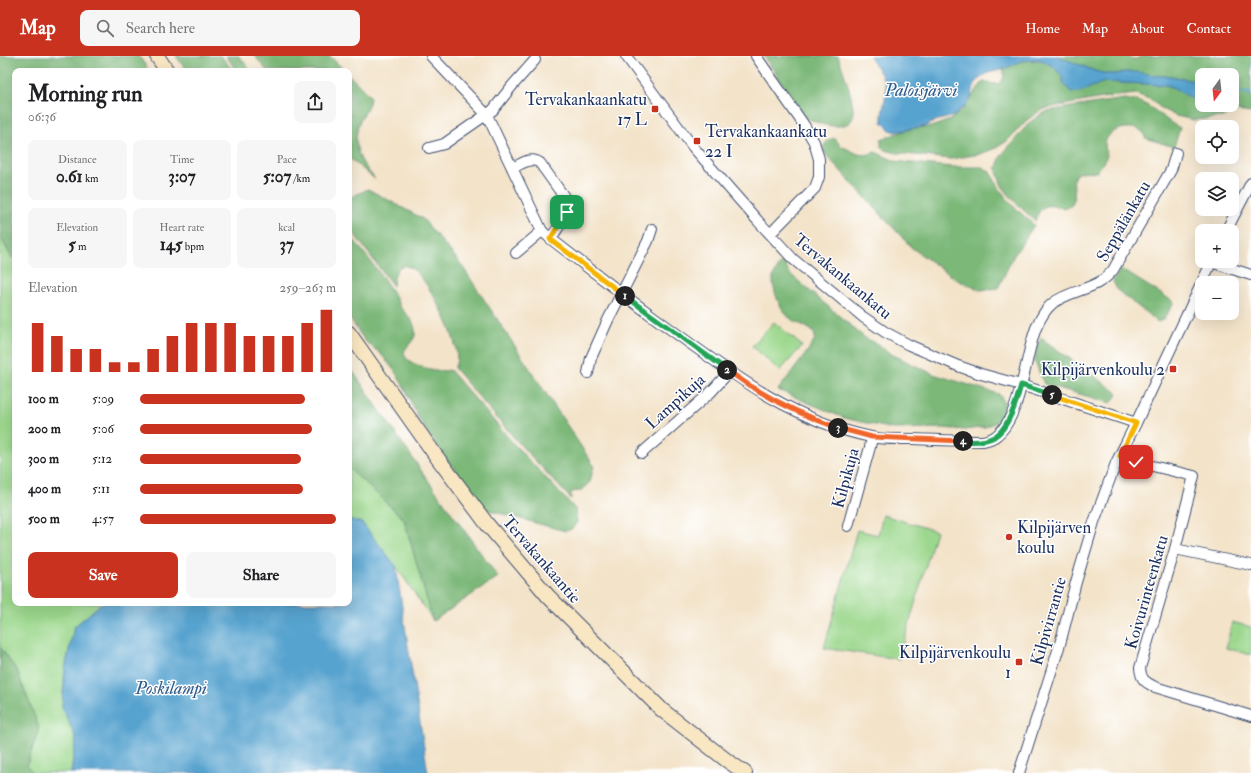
<!DOCTYPE html>
<meta charset="utf-8">
<style>
:root{--surface:#fff;--page:#f6f6f6;--text:#202124;--muted:#757577;--accent:#c8321e}
body{margin:0;font-family:"IM FELL Double Pica",serif;background:var(--page);color:var(--text);height:100vh;display:flex;flex-direction:column;font-size:15px;white-space:nowrap}
*{box-sizing:border-box;margin:0}
p{font-size:13px;color:var(--muted)}
.icon{flex:none;width:22px;height:22px;fill:none;stroke:currentColor;stroke-width:2;stroke-linecap:round;stroke-linejoin:round}
.map{position:relative;flex:1;overflow:hidden}
.side{position:absolute;left:12px;top:12px;width:340px;height:538px;display:flex;flex-direction:column;background:var(--surface);border-radius:8px;box-shadow:0 4px 16px #0002}
.side>*{flex:none}
.needle{width:26px;rotate:195deg}
.fabs{position:absolute;left:1195px;top:12px;display:grid;gap:8px}
.fabs a{display:grid;place-items:center;width:44px;height:44px;border-radius:8px;background:var(--surface);box-shadow:0 4px 16px #0002;font-size:20px}
.pin{position:absolute;display:grid;place-items:center;width:34px;height:34px;color:#fff;margin:-17px;border-radius:8px;box-shadow:0 2px 6px #0006}
.km{position:absolute;width:20px;height:20px;margin:-10px;border-radius:50%;background:#222;color:#fff;font-size:11px;line-height:20px;text-align:center}
.round{display:grid;place-items:center;flex:none;width:42px;height:42px;border-radius:8px;background:var(--page)}
.head{display:flex;align-items:center;justify-content:space-between;height:68px;padding:0 16px}
h1{font-size:22px;font-weight:800;line-height:30px}
.figures{display:grid;grid-template-columns:repeat(3,1fr);gap:6px;height:68px;padding:4px 16px}
.figures div{display:grid;align-content:center;border-radius:8px;background:var(--page);text-align:center}
.figures b{font-size:17px;font-weight:800}
.figures small{font-size:11px;font-weight:400}
.figures p{font-size:11px}
.chart{height:112px;padding:8px 16px}
.chart p{display:flex;justify-content:space-between}
.chart svg{width:100%;height:72px;margin-top:4px;stroke:var(--accent);stroke-width:6}
.cta{display:flex;gap:8px;margin-top:auto;padding:8px 16px}
.cta a{flex:1;height:46px;border-radius:8px;background:var(--accent);color:#fff;font-size:16px;font-weight:800;line-height:46px;text-align:center}
.cta a+a{background:var(--page);color:var(--text)}
ul{padding:0 16px;list-style:none;font-size:13px}
li{display:grid;grid-template-columns:64px 48px 1fr;align-items:center;height:30px}
li i{height:10px;border-radius:5px;background:var(--accent)}
header{display:flex;align-items:center;gap:24px;box-sizing:border-box;height:56px;padding:0 20px;background:var(--accent);color:#fff}
header strong{font-size:19px}
nav{display:flex;gap:22px;margin-inline-start:auto;font-size:14px}
.search{width:280px;height:36px;background:var(--page);display:flex;align-items:center;gap:10px;box-sizing:border-box;padding:0 14px;border-radius:8px;color:var(--muted);font-size:15px}
.map>svg:first-child{display:block}
</style>
<header>
<strong>Map</strong>
<div class="search"><svg class="icon" aria-label="search" viewBox="0 0 24 24"><circle cx="10" cy="10" r="6"/><path d="M15 15l6 6"/></svg>Search here</div>
<nav><a>Home</a><a>Map</a><a>About</a><a>Contact</a></nav>
</header>
<div class="map">
<svg width="1251" height="717" viewBox="0 0 1251 717">
<rect width="100%" height="100%" fill="#fff"/>
<filter id="ink" filterUnits="userSpaceOnUse"><feTurbulence type="fractalNoise" baseFrequency=".025" numOctaves="2"/><feDisplacementMap in="SourceGraphic" scale="8" xChannelSelector="R" yChannelSelector="G"/><feConvolveMatrix kernelMatrix="1 2 1 2 8 2 1 2 1" color-interpolation-filters="sRGB"/></filter>
<filter id="wash" filterUnits="userSpaceOnUse"><feTurbulence type="fractalNoise" baseFrequency=".012" numOctaves="4" result="noise"/><feDisplacementMap in="SourceGraphic" scale="16" xChannelSelector="R" yChannelSelector="G"/><feGaussianBlur stdDeviation="0.9" result="paint"/><feColorMatrix in="noise" values="0 0 0 0 0 0 0 0 0 0 0 0 0 0 0 0 0 1.4 0 .05"/><feComposite in="paint" operator="in"/></filter>
<g filter="url(#wash)">
<rect width="100%" height="100%" fill="#f3e3c9"/>
<!-- green -->
<path fill="#9bd78c" stroke="#5b8375" d="M0,180L12,202L15,205V547H102L74,571L65,613L62,651L76,682L71,717H32L27,709L39,672L17,615L0,591Z
M774,266L802,290L780,315L752,290Z
M349,412L404,463L433,565L396,510L362,467L349,463Z
M883,459L936,475L899,603L824,592L857,474L878,479Z
M1232,566L1251,571V599L1226,592Z"/>
<!-- forest -->
<path fill="#7cb878" stroke="#4c746b" d="M0,0H139L149,15H15V205L12,202L0,180Z
M176,0H221L233,15H187Z
M226,0H239L251,15H237Z
M255,0H330L345,15H267Z
M764,0H838C843,14 855,46 853,60C852,68 843,70 836,70C824,70 814,66 804,60Z
M1057,0H1127C1132,4 1137,4 1142,0H1251V57L1237,55L1223,61L1194,64L1176,60L1164,54L1149,43L1136,38L1108,41L1047,52L1038,56L1026,65L1007,85L996,92L980,98L951,103L897,97L885,94L881,91V83L913,72L931,71L950,64L961,55L983,26L995,28L1000,27L1004,21V13L1021,5L1041,4L1053,10L1062,20L1064,28L1093,30L1104,26L1167,29C1180,33 1188,44 1202,44V49H1232V42L1237,41L1240,34L1232,32V19H1202V27L1171,20H1160L1125,16L1116,18H1107L1095,15Z
M349,19L370,40C370,49 365,55 361,63C353,80 355,98 367,113C369,116 372,119 375,123L349,102Z
M1124,43C1128,44 1133,44 1137,45C1154,50 1165,65 1180,72L1174,91L1145,82L1143,76C1133,68 1111,72 1106,84C1104,89 1106,95 1107,100L1097,116C1059,112 1081,131 1072,149C1058,159 1045,136 1035,165L1014,145L1002,130L996,113L1001,100L1029,67L1040,59L1048,55L1065,52Z
M834,82L841,90L858,98L866,99L875,96L895,105L912,107L951,111H983L990,116L999,132L1011,148L1034,169L1013,201L998,232L980,234L957,224L912,192L826,99L823,93C825,86 828,84 834,82Z
M368,133L423,163L460,207L594,410L590,426L580,435L571,436V443L516,384L454,312C467,295 432,232 418,218C403,202 394,211 393,230L349,171V142Z
M349,178C364,197 380,216 393,237C396,241 397,246 400,251C406,258 414,264 415,274C418,286 400,292 405,300C410,310 440,317 450,314L513,387L576,454L577,466L572,473L565,475L488,454L481,450L441,396L419,364L405,333L394,314L381,298L365,285L349,261Z
M782,205L785,208L789,217L865,282L877,288L891,298L933,318L999,338L1002,342L1004,348L1002,359L999,364L994,367L985,371L965,374L943,372L893,373L844,362L778,334C784,325 815,289 815,281C815,272 797,268 791,263C781,256 772,234 773,222C774,217 779,210 782,205Z
M1121,213L1174,246L1164,263L1158,266L1117,234L1113,225Z
M1041,282L1118,337L1111,347L1044,328L1035,306L1037,291Z
M349,310L427,423L498,521L433,565L404,463L349,412Z
M0,591L17,615L39,672L27,708L32,717H0Z"/>
<!-- water -->
<path fill="#57a3cf" stroke="#396996" d="M870,0H1057L1095,15L1107,18H1116L1125,16H1136L1160,20H1171L1202,27V44C1188,44 1180,33 1167,29L1104,26L1080,36H1071L1064,28L1062,20L1053,10L1039,3L1021,5L1004,13L988,17L976,25L970,44L954,60L935,65L926,70L895,76L890,74L882,66C881,55 886,45 886,34C886,23 875,10 870,0Z
M349,463L362,467L396,510L404,564L428,717H71L76,682L62,651L65,613L74,571L102,547H349Z"/>
<g fill="none" stroke-linecap="round" stroke-linejoin="round">
<!-- stream -->
<path stroke="#57a3cf" stroke-width="2.5" d="M1242,36L1251,38"/>
</g>
</g>
<g filter="url(#ink)">
<g fill="none" stroke-linecap="round" stroke-linejoin="round">
<defs>
<path id="street" d="M431,0L487,59L542,175L551,183C592,215 634,247 677,278C736,321 797,366 871,381C884,384 899,383 913,383C936,384 960,385 983,385C988,384 993,383 997,379C1021,361 1025,300 1036,272C1040,263 1045,253 1053,247C1072,233 1098,234 1113,214L1171,114L1176,97
M626,0L693,91L758,165L793,203L863,261L885,276L909,289L958,310L981,318L1021,329L1136,367
M756,0L804,69L814,86L819,103V121L815,132L770,178
M429,92L444,88L493,54L512,30L535,4
M512,112C522,108 530,100 540,107L567,145C570,158 557,172 551,183
M1226,175L1251,127
M516,197L542,175
M1211,206L1251,219
M588,317L591,302L608,264L648,185L652,173
M642,397L711,336L729,316
M1120,399L1136,406L1194,420L1175,493L1140,612C1141,624 1145,626 1155,631L1251,660
M848,470L870,391L872,381
M1175,493L1251,509
M1019,717L1060,588L1076,526L1094,466L1107,431L1116,407L1136,367L1212,205"/>
<path id="secondary" d="M157,0L167,15
M349,277L436,400L487,468L548,540L662,654L725,703L745,717"/>
</defs>
<!-- street casing -->
<use href="#street" stroke="#3b4a6e" stroke-width="12"/>
<!-- secondary casing -->
<use href="#secondary" stroke="#3b4a6e" stroke-width="16"/>
<!-- street -->
<use href="#street" stroke="#fff" stroke-width="10"/>
<!-- secondary -->
<use href="#secondary" stroke="#f9e7c3" stroke-width="14"/>
</g>
</g>
<g fill="none" stroke-linecap="round" stroke-linejoin="round" filter="url(#ink)">
<defs>
<path id="split-1" d="M567,156L550,183L625,240"/>
<path id="split-2" d="M625,240L727,314"/>
<path id="split-3" d="M727,314C761,339 799,358 838,372"/>
<path id="split-4" d="M838,372L872,381L963,385"/>
<path id="split-5" d="M963,385C973,386 985,386 994,381C1009,373 1017,344 1021,329L1052,339"/>
<path id="split-6" d="M1052,339L1136,367L1120,400L1136,406"/>
</defs>
<!-- split-1 casing -->
<use href="#split-1" stroke="#fff" stroke-width="8"/>
<!-- split-2 casing -->
<use href="#split-2" stroke="#fff" stroke-width="8"/>
<!-- split-3 casing -->
<use href="#split-3" stroke="#fff" stroke-width="8"/>
<!-- split-4 casing -->
<use href="#split-4" stroke="#fff" stroke-width="8"/>
<!-- split-5 casing -->
<use href="#split-5" stroke="#fff" stroke-width="8"/>
<!-- split-6 casing -->
<use href="#split-6" stroke="#fff" stroke-width="8"/>
<!-- split-1 -->
<use href="#split-1" stroke="#f5b400" stroke-width="5"/>
<!-- split-2 -->
<use href="#split-2" stroke="#22a559" stroke-width="5"/>
<!-- split-3 -->
<use href="#split-3" stroke="#f0652b" stroke-width="5"/>
<!-- split-4 -->
<use href="#split-4" stroke="#f0652b" stroke-width="5"/>
<!-- split-5 -->
<use href="#split-5" stroke="#22a559" stroke-width="5"/>
<!-- split-6 -->
<use href="#split-6" stroke="#f5b400" stroke-width="5"/>
</g>
<!-- markers -->
<g fill="#c8321e" stroke="#fff" stroke-width="1.5">
<rect x="651" y="49" width="8" height="8" rx="2"/>
<rect x="693" y="81" width="8" height="8" rx="2"/>
<rect x="1169" y="309" width="8" height="8" rx="2"/>
<circle cx="1009" cy="481" r="4"/>
<rect x="1015" y="602" width="8" height="8" rx="2"/>
</g>
<g text-anchor="middle" stroke-width="3" stroke-linejoin="round" paint-order="stroke">
<!-- poi labels -->
<g font-size="17" fill="#1b2f5e" stroke="#fff" text-anchor="end">
<text x="647" y="49">Tervakankaankatu<tspan x="647" dy="20">17 L</tspan></text>
<text x="705" y="81" text-anchor="start">Tervakankaankatu<tspan x="705" dy="20">22 I</tspan></text>
<text x="1165" y="319">Kilpijärvenkoulu 2</text>
<text x="1017" y="477" text-anchor="start">Kilpijärven<tspan x="1017" dy="20">koulu</tspan></text>
<text x="1011" y="602">Kilpijärvenkoulu<tspan x="1011" dy="20">1</tspan></text>
</g>
<!-- street labels -->
<g font-size="17" fill="#1b2f5e" stroke="#fff">
<text transform="translate(1123 165) rotate(-60)" y="6">Seppälänkatu</text>
<text transform="translate(843 220) rotate(40)" y="6">Tervakankaankatu</text>
<text transform="translate(675 345) rotate(-42)" y="6">Lampikuja</text>
<text transform="translate(845 422) rotate(-75)" y="6">Kilpikuja</text>
<text transform="translate(542 503) rotate(49)" y="6">Tervakankaantie</text>
<text transform="translate(1146 536) rotate(-74)" y="6">Koivurinteenkatu</text>
<text transform="translate(1048 565) rotate(-74)" y="6">Kilpivirrantie</text>
</g>
<!-- water labels -->
<g font-size="18" font-style="italic" fill="#335d8b" stroke="#fff">
<text x="921" y="40">Paloisjärvi</text>
<text x="171" y="638">Poskilampi</text>
</g>
</g>
</svg>
<div class="fabs">
<a><svg class="needle" viewBox="-14 -14 28 28"><path d="M0-13l5 13h-10z" fill="#e53935"/><path d="M0 13l5-13h-10z" fill="#757577"/></svg></a>
<a><svg class="icon" aria-label="locate" viewBox="0 0 24 24"><circle cx="12" cy="12" r="6"/><path d="M12 2v4M12 18v4M2 12h4M18 12h4"/></svg></a>
<a><svg class="icon" aria-label="layers" viewBox="0 0 24 24"><path d="M12 4l9 5-9 5-9-5zM3 14l9 5 9-5"/></svg></a>
<a>+</a>
<a>−</a>
</div>
<div class="pin" style="left:567px;top:156px;background:#1e9e55"><svg class="icon" aria-label="arrive" viewBox="0 0 24 24"><path d="M6 21V4h12l-3 4 3 4H6"/></svg></div>
<div class="pin" style="left:1136px;top:406px;background:#d93025"><svg class="icon" aria-label="check" viewBox="0 0 24 24"><path d="M5 12l5 5 9-10"/></svg></div>
<b class="km" style="left:625px;top:240px">1</b>
<b class="km" style="left:727px;top:314px">2</b>
<b class="km" style="left:838px;top:372px">3</b>
<b class="km" style="left:963px;top:385px">4</b>
<b class="km" style="left:1052px;top:339px">5</b>
<section class="side">
<div class="head"><div><h1>Morning run</h1><p>06:36</p></div><a class="round"><svg class="icon" aria-label="share" viewBox="0 0 24 24"><path d="M12 15V3M7 8l5-5 5 5M5 13v7h14v-7"/></svg></a></div>
<div class="figures">
<div><p>Distance</p><b>0.61<small> km</small></b></div>
<div><p>Time</p><b>3:07</b></div>
<div><p>Pace</p><b>5:07<small> /km</small></b></div>
</div>
<div class="figures">
<div><p>Elevation</p><b>5<small> m</small></b></div>
<div><p>Heart rate</p><b>145<small> bpm</small></b></div>
<div><p>kcal</p><b>37</b></div>
</div>
<div class="chart"><p><span>Elevation</span>259–263 m</p>
<svg viewBox="0 0 160 44" preserveAspectRatio="none"><path d="M5 44V14M15 44V22M25 44V30M35 44V30M45 44V38M55 44V38M65 44V30M75 44V22M85 44V14M95 44V14M105 44V14M115 44V22M125 44V22M135 44V22M145 44V14M155 44V6"/></svg>
</div>
<ul>
<li><b>100 m</b>5:09<i style="width:84%"></i></li>
<li><b>200 m</b>5:06<i style="width:88%"></i></li>
<li><b>300 m</b>5:12<i style="width:82%"></i></li>
<li><b>400 m</b>5:11<i style="width:83%"></i></li>
<li><b>500 m</b>4:57<i style="width:100%"></i></li>
</ul>
<div class="cta"><a>Save</a><a>Share</a></div>
</section>
</div>
